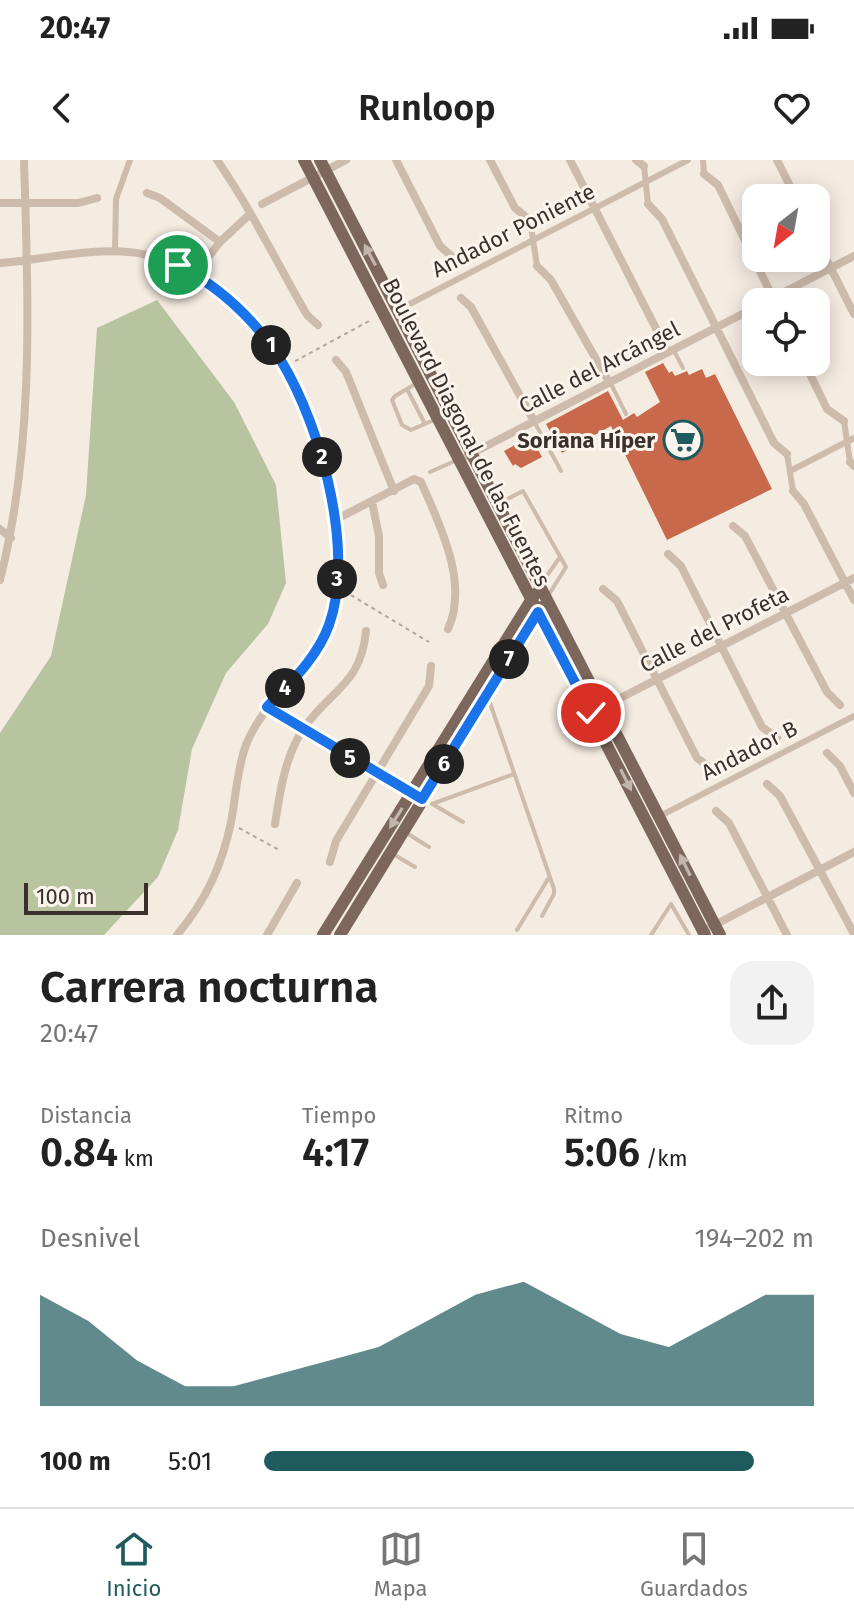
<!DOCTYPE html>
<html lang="es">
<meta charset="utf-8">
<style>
:root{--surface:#fff;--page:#f2f2f2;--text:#222;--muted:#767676;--line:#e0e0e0;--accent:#1f5a5e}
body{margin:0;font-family:"Fira Sans",sans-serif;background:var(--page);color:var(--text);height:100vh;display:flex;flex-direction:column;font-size:30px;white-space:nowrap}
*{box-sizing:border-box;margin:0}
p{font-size:26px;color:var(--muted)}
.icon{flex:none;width:44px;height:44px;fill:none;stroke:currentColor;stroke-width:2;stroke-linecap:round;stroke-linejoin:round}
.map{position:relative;height:775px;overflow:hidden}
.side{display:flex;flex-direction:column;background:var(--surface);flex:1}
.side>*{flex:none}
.needle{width:52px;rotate:211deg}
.controls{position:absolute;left:742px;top:24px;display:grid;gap:16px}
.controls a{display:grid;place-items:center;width:88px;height:88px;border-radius:16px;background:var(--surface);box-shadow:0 4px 20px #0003;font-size:40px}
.scale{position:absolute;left:24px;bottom:20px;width:124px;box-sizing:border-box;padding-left:8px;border:4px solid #3b302b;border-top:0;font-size:22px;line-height:28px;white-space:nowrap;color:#3b302b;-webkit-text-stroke:6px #fbf5ee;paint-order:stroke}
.pin{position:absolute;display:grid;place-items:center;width:68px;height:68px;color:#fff;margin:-34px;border:4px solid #fff;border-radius:50%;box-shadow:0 2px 8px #0007}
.km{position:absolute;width:40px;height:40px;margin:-20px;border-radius:50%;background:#222;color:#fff;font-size:22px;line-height:40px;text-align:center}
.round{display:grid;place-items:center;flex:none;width:84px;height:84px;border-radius:24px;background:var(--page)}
.summary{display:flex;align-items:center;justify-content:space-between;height:136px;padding:0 40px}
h1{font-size:44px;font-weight:600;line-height:60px}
.stats{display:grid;grid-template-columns:repeat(3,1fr);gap:12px;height:136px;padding:8px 40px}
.stats div{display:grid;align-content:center}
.stats b{font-size:40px;font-weight:600}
.stats small{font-size:22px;font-weight:400}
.stats p{font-size:22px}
.chart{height:224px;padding:16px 40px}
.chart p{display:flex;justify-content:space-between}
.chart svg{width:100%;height:144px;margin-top:8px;fill:var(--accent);opacity:.7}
ul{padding:0 40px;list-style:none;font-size:26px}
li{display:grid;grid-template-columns:128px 96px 1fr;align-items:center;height:60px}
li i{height:20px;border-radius:10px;background:var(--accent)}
.status{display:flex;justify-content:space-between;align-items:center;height:56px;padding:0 40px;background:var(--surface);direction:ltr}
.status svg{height:22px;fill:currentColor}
header{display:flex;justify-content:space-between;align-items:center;height:104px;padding:0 40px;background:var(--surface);font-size:36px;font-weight:600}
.menu{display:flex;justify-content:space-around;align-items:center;height:112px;border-top:2px solid var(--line);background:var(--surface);font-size:22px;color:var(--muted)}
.menu a{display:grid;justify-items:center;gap:4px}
.menu .selected{color:var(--accent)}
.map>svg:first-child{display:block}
</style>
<div class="status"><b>20:47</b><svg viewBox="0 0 49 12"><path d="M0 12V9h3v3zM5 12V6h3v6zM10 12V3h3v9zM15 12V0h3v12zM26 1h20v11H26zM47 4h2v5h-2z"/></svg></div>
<header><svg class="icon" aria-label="back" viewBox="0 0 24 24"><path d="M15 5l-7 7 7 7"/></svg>Runloop<svg class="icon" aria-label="heart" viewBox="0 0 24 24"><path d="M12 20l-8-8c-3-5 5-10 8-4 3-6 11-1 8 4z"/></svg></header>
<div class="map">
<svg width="854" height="775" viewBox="0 0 854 775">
<rect width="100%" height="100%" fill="#f4ebe1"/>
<!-- green -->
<path fill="#b8c4a0" d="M157,140L234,242L276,325L286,423L268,464L226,513L192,589L178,670L158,717L104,775H0V573L51,496L86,335L97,168Z"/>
<!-- building -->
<path fill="#c8694b" d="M663,203L669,213L672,211L675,216L687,211L689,215L702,209L706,218L715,214L772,329L667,380L611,266L562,293L546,264L608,231L623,260L634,253L637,257L660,242L645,212Z
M526,279L528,281L532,279L542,297L521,308L515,304L513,306L504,291Z"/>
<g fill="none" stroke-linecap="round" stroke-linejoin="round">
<!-- path -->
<path stroke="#b9a596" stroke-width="2" stroke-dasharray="4 4" stroke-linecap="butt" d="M288,205L371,160
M344,431L429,482
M239,668L279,690"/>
<!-- service -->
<path stroke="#cdbbac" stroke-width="4" d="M673,189L683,208
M417,223L395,236L392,240L402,265L411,270L436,259
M611,224L626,254
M407,229L425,264
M535,263L561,311
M430,312L457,300
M500,343L523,331L566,407L548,436
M541,424L560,397
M488,537L554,729V734L542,756
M432,644L514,614
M434,645L463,662
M405,672L429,687
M393,694L415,707
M517,770L548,719
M651,775L671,744L689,775"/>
<!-- pedestrian -->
<path stroke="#cdbbac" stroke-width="6" d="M703,0L704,14
M644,6L648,44
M530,60L537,106
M115,91L116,39L130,0
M398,150L688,0
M844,261L850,302
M787,294L793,331
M790,311L854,278
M660,656L854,556"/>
<!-- minor -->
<path stroke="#cdbbac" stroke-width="8" d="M217,0C251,49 277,103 307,155L318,165
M396,0L440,86L455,99
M490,0L515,48L530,60
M570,0L668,192
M636,0L644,6
M777,0L796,38
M704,14L718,25L775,142
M147,33L160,38L220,82
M0,43H78L97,38
M262,44L346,0
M648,44L662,59L774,283L787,294
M816,79L854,154
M0,103C51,99 105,83 156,97C281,130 367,344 330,460C315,510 265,536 246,585C237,609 236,636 231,662C222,706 206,740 177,775
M537,106L551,120L609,222
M195,114L220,82L250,54
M461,138L471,147L534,261
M765,142L854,96
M336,200L346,212L394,331
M804,202L827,249L844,261
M467,296L756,147
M850,302L854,306
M793,331L804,344L854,440
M372,342L379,376V413L383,425
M335,360L414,319L421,322C440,365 469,423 448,469
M733,366L745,376L827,532L840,545
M0,369L11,378
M668,394L681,406L762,567L777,578
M0,420C35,282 28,141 24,0
M603,429L617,441L697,598L715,611
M267,547L414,635
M599,549L854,418
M827,593L840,606L854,633
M767,624L780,636L854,774
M716,651L729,663L787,775
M275,664C280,632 285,595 304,568C330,530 361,525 366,471
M330,702L336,681L429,526L431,506
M703,771L854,692
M267,775L297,723"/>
<!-- primary -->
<path stroke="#7d675c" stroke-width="12" d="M304,0L705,775
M320,0L720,775
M323,775L535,434
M340,775L541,447"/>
</g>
<!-- one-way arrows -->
<defs><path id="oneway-solid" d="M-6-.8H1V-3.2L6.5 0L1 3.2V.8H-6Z" transform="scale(2)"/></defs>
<g fill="#c2b5ac">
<use href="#oneway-solid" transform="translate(370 95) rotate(-118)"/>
<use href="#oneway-solid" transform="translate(626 620) rotate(63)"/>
<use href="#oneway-solid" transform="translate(396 658) rotate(122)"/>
<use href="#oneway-solid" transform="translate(685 705) rotate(-116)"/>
</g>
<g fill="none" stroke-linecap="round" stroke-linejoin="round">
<defs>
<path id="route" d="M178,105C214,124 246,152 270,184C317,248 357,388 329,465C317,498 291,522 267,547L422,639L538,452L591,553"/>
</defs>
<!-- route casing -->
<use href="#route" stroke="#fff" stroke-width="16"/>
<!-- route -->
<use href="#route" stroke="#1a73e8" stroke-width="10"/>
</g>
<!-- icons -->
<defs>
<symbol id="supermarket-ring" viewBox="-11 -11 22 22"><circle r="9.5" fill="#fbf5ee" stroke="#1f5a5e" stroke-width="1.5"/><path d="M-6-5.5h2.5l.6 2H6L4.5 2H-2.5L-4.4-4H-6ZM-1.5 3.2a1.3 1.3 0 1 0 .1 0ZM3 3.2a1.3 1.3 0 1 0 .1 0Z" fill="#1f5a5e"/></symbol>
</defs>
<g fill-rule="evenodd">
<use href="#supermarket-ring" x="661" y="258" width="44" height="44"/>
</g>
<g text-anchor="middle" stroke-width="6" stroke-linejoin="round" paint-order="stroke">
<!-- street labels -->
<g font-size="22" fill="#3b302b" stroke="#fbf5ee">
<text transform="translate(513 70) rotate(-27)" y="8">Andador Poniente</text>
<text transform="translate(599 207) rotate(-27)" y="8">Calle del Arcángel</text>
<text transform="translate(467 272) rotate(63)" y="8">Boulevard Diagonal de las Fuentes</text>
<text transform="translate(714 469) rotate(-27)" y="8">Calle del Profeta</text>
<text transform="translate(749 590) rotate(-27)" y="8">Andador B</text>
</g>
<!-- poi labels -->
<g font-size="22" font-weight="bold" fill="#3b302b" stroke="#fbf5ee" text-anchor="end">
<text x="655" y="288">Soriana Híper</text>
</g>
</g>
</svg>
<div class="controls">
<a><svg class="needle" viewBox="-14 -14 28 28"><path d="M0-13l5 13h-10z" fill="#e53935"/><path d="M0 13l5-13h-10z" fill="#767676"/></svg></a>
<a><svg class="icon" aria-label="locate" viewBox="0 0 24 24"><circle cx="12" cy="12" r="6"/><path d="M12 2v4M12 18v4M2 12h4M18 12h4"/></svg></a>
</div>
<div class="scale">100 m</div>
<div class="pin" style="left:178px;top:105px;background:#1e9e55"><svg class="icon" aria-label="arrive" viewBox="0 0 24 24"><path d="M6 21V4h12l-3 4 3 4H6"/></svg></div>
<div class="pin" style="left:591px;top:553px;background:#d93025"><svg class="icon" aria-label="check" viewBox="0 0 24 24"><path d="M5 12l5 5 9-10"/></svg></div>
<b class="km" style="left:271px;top:185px">1</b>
<b class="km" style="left:322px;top:297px">2</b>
<b class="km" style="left:337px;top:419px">3</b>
<b class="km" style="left:285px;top:528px">4</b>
<b class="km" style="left:350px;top:598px">5</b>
<b class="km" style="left:444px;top:604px">6</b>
<b class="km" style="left:509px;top:499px">7</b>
</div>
<section class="side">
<div class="summary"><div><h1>Carrera nocturna</h1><p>20:47</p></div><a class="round"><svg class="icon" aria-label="share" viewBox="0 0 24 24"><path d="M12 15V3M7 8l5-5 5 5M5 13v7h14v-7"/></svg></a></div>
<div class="stats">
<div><p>Distancia</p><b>0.84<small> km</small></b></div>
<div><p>Tiempo</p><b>4:17</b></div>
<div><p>Ritmo</p><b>5:06<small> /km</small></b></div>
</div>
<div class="chart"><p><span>Desnivel</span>194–202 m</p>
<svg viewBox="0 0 160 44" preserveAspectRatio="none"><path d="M0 44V10L10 18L20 30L30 38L40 38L50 34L60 30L70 26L80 18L90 10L100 6L110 14L120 22L130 26L140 18L150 10L160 10V44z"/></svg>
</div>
<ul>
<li><b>100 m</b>5:01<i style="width:89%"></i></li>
</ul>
</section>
<nav class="menu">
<a class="selected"><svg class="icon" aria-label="home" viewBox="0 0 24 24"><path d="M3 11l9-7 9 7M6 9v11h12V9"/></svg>Inicio</a>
<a><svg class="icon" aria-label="map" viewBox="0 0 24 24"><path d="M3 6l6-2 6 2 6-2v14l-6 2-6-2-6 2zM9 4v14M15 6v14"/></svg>Mapa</a>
<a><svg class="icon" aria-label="saved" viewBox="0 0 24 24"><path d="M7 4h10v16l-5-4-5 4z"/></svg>Guardados</a>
</nav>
